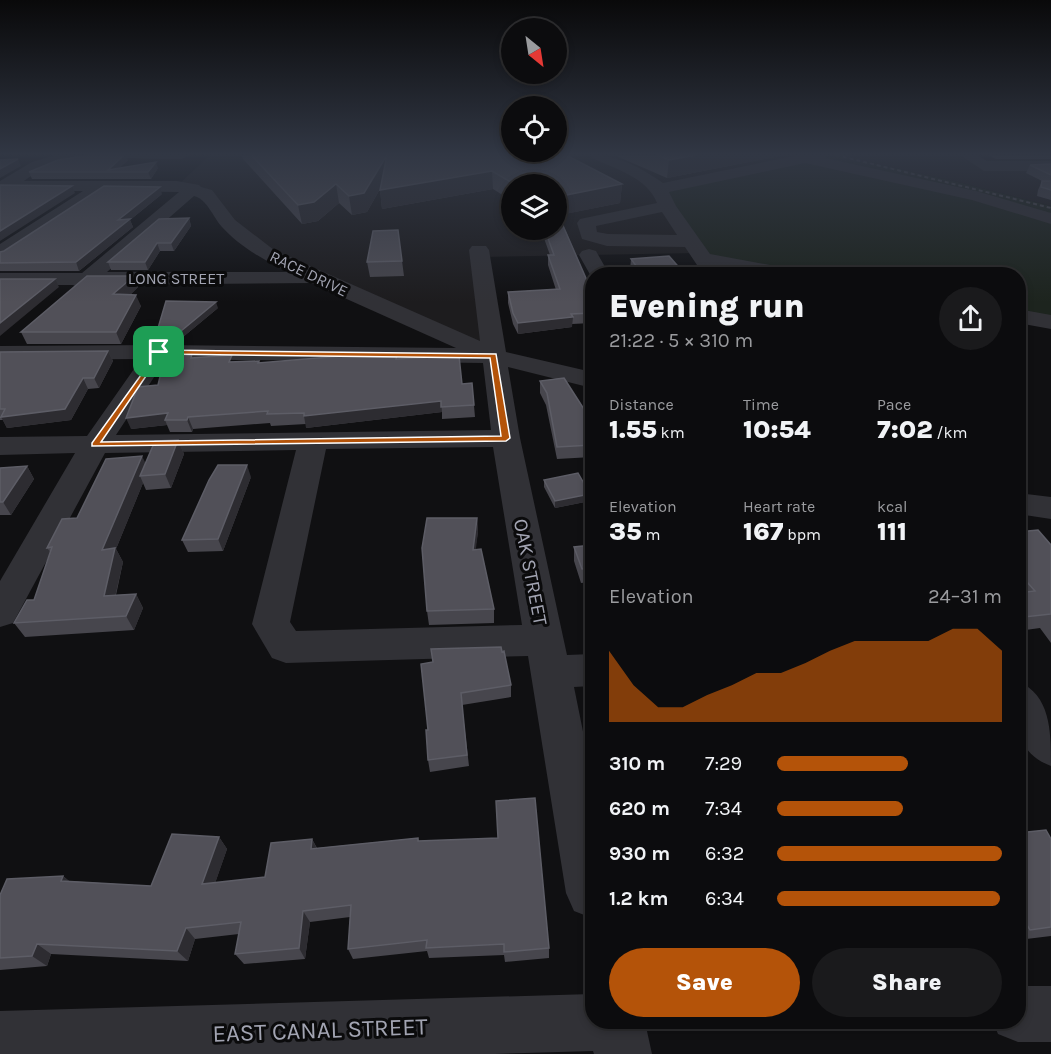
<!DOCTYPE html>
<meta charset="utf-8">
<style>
:root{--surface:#0c0c0e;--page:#1a1a1c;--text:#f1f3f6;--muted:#9a9b9e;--line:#2c2c2e;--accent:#b45309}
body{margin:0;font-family:Karla,sans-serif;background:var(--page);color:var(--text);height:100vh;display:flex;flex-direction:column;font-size:22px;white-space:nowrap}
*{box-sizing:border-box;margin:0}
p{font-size:20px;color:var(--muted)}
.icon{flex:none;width:33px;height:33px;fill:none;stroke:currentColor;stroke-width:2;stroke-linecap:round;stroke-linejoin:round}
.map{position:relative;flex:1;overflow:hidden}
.side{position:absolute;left:585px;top:267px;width:441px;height:762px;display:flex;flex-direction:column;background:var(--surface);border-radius:24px;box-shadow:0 3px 9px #0003,0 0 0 2px var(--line)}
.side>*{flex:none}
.needle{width:39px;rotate:150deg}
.controls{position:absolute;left:501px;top:18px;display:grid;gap:12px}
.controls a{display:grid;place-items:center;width:66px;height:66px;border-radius:50%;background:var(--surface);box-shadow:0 3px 9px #0003,0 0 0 2px var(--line);font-size:30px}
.pin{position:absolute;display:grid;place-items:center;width:51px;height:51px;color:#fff;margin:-26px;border-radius:12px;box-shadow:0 3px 9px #0006}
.round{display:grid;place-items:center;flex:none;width:63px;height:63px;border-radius:32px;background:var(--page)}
.headline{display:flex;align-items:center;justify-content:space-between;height:102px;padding:0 24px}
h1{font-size:33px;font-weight:800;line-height:45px}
.metrics{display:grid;grid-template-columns:repeat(3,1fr);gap:9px;height:102px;padding:6px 24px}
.metrics div{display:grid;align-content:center}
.metrics b{font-size:26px;font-weight:800}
.metrics small{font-size:16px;font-weight:400}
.metrics p{font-size:16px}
.chart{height:168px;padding:12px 24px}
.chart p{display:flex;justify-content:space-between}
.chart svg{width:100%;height:108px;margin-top:6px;fill:var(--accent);opacity:.7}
.primary-button{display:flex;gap:12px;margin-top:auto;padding:12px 24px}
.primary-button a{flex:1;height:69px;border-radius:36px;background:var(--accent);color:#fff;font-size:24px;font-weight:800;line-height:69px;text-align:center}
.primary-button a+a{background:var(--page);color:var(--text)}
ul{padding:0 24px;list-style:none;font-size:20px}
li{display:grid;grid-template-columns:96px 72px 1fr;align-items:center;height:45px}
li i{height:15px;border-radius:8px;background:var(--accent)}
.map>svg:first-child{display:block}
</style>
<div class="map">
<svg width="1051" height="1054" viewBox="0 0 1051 1054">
<rect width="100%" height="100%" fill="#101012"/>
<!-- built -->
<path fill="#1d1c1e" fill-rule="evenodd" d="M210,155H820L805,158L698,253L480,257L493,356L267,254L206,194L177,186ZM512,184H556V230H512Z
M836,155H967L984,166H1051V206L954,181Z"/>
<!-- green -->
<path fill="#1d241e" d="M820,155H836L954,181L1051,206V322L1019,316L1018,274H786L702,259L660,189Z"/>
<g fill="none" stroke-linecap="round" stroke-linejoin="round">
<!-- minor -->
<path fill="#313136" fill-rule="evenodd" d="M56,155H189L182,159C131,160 67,148 24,181H177L199,185L201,187L212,190L235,220L274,250L480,341L469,250L472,246H486L489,250L506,352L592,372V388L508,367L520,438L567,655L592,654V686L574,687L592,776V918L574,911L566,893L528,656L286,663L272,658L252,624L296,450L105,453L13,623L0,627V581L75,453L0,455V437L87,436L141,359L0,360V346L159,345L456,348L311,283L92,285L82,289L73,285H0V273H82L179,192L106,191L7,257L0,259V244L83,191H0V181L32,162ZM194,196C207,199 213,217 222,227C239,246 264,260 288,272H107ZM166,359L483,363L491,430L116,435ZM493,447L522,625L296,631L290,622L326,449Z
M590,155C618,155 640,167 663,183L799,155H827L825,158L976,191L1051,213V224L972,200L805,163L669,192L676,206L710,254L786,268L793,270L796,274H755L719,268L723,274H703L685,247L607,246L582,239L577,223L580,219L657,203C647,177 615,169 592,158ZM662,212L677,235L608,234L597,232L596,226Z
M960,155H977L987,161H1051V171H984Z
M589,249L596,251L609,274H592V278L579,255L582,251Z
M1018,309L1051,315V329L1018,323Z
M1018,493L1051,497V519L1018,514Z
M1018,681C1051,696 1051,731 1051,766C1011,751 1018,717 1018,681Z
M1018,986H1051V1042H1018L998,1034L993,1022H1018Z
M592,994V1022H645L652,1054H594L593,1051L495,1054H0V1011Z"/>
<!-- rail -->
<path stroke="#4b4b51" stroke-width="2" stroke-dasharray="4 3" stroke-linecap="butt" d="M836,155L1051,208"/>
</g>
<!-- wall -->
<path fill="#47464d" d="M242,155H566L622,184L620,203L559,215L592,292V323L572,324V327L518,334L513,324L508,303V292L556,290L548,265V255H550L541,230H556V184H512V201L493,189L382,209L380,189L367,212L352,215L339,203L318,221L302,224L243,159Z
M614,155H785L667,178Z
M988,155H1051V159H996Z
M128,160L119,168H158L151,179H32L29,172Z
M1051,164V200L1037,196L1038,190L1042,181L1026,173L1030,165Z
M162,194L130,220L133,227L79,271H0V252Z
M189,218L191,226L174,251H160L148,270H111L108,262Z
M398,230L404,276L370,277L367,262Z
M631,259L683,272L688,274H633L630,270Z
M134,276L138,287L130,295L141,306L121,344H27L21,332Z
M218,308L183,337L160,335L158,328Z
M108,351L113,361L99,388L88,389L71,420L7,428L3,420H0V352Z
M397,356V359L462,384L472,383L475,417L442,419V412L306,428V424L271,426L270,423L193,429L192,432H170L167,425L131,429L194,358L234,362L259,361L260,363Z
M540,381L589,417H592V457L557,459L546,405L540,393Z
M178,440L184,454L171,488L146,490L143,483L116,549L123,562L116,595L136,594L143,608L134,630L25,637L14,623L34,600L51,553L47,548L77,518L145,463Z
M27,466L34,479L11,515H0V468Z
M251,477L223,551L188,552L182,540Z
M544,480L590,494V501L555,508L544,487Z
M477,518L478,532L475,550L494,609V623L429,625L427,611Z
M1018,532L1051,545V643L1040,628L1018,631Z
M592,545V592L591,582L581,583L574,561V547Z
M421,664L511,685V697L462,705L469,766L430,772L428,760V730Z
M1018,833L1051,839V936L1018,940Z
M219,837L227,849L215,883L265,877L312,839L317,848L418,838L419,841L549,948V958L505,962L504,955L429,958L427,951L353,959L348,949L350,917L310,922L305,959L244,964L235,954L239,934L195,939L188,961L51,954L47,966L0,970V895L63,876L69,881L151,886Z"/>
<!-- shaded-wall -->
<path fill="#2d2c31" d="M124,155H126L128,160L115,172L108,170Z
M387,155L389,173L367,212L352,215L349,196Z
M696,155H785L667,178L669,160Z
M18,159L21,166L0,178V169Z
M156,162L158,168L151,179L148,172Z
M492,171L493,189L382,209L380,190Z
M336,184L339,203L318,221L302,224L298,205Z
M622,184L620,203L556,216V197Z
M72,186L75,193L0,241V231Z
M160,187L162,194L130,220L133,227L79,271L76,262L118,220Z
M189,218L191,226L174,251L171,243Z
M157,243L160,251L148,270L145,262Z
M134,276L138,287L118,306L113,294Z
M55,279L59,287L0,336V323Z
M136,295L141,306L121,344L116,332Z
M216,302L218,308L183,337L181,331Z
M573,317L572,327L518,334V323Z
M108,351L113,361L99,388L94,378Z
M83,378L88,389L71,420L7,428L1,417Z
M441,401L442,412L306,428L304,416Z
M168,413L165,420L167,425L131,429L126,418Z
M188,417L193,429L192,432L187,420Z
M178,440L184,454L171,488L165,474Z
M142,456L149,470L140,476L143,483L116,549L123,562L112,610L104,596L102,550Z
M247,465L251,477L223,551L218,539Z
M27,466L34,479L11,515L3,502Z
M590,494V501L555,508V501Z
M477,518L478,532L474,564L473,550Z
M136,594L143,608L134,630L126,616Z
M219,837L227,849L211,895L202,884Z
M312,839L318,851L311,849Z
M63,876L76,887L61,881Z
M303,911L310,922L305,959L299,948Z
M186,928L195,939L188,961L177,951Z
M37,944L51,954L47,966L32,956Z"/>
<!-- building -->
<path fill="#515058" stroke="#5d5d66" stroke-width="1.5" d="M91,155H124L108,170L156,162L148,172H29L58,160Z
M251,155H566L622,184L556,197V184H514L492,171L380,190L387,155L364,193L349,196L336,184L314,202L298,205Z
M657,155H696L669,160Z
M18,159L0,169V160Z
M1051,164V175L1030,165Z
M1042,181H1051V190L1041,187Z
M0,185L72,186L0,231Z
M104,186L160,187L118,220L130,219L76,262L0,263V252L4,251Z
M556,212H557L592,292V313L571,314L573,317L518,323L513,313L508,292L560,289L548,255H554L545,230H556Z
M189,218L171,243H157L145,262H108L159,219Z
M398,230L402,261L367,262L373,231Z
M669,256L683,272H686L688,274H642L631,259Z
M87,276H134L113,294L136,295L116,332H21Z
M0,279H55L0,323Z
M166,301L216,302L181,331L158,328Z
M108,351L94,378H83L65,409L1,417L5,409H0V352Z
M192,353L191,358L232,355L229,362L259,361L258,363L342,356H397L396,359L459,356L462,384L472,383L474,405L441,407V401L304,416V413L267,414L268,411L188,417L187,420H165L168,413L126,418L138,387L158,385L165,356Z
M564,378L589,417H592V445L557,447L547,393L540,381Z
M178,440L165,474L140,476L155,441Z
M142,456L102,550L115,548L104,596L136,594L126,616L14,623L27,600H34L52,547L47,548L62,519L77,518L106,459Z
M218,465H247L218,539L182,540L209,480Z
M27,466L3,502H0V468Z
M578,473L590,494L555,501L544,480Z
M427,518H477L473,550L481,549L494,609L427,611L422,548Z
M1038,530L1051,545V614L1024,617L1018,610V593L1035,591L1018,572V532Z
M592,545V571V568L582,569L574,547Z
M501,647L502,652L504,651L511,685L461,693L467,755L428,760L426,730H428L421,664L433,662L431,649Z
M535,798L549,948L504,952V944L426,948L427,940L348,949L351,905L303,911L299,948L235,954L241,922L186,928L177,951L37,944L32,956L0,958V895L7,879L63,876L61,881L151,886L172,834L219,837L202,884L265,877L271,843L312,839L311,849L418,838V841L498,838L496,801Z
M1046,830L1051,839V927L1030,930L1018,910V833Z"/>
<!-- sky -->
<linearGradient id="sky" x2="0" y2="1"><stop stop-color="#09090a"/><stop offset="0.51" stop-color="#313744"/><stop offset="1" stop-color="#313744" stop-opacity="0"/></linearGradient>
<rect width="1051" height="302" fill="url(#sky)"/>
<!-- route -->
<path fill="#b45309" stroke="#fff" stroke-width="1.5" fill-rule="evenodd" d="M159,350L496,354L510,438L506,441L92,446V443ZM161,354L490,358L501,436L101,442Z"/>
<g text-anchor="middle" stroke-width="6" stroke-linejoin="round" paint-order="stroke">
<!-- far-street labels -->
<g font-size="16" fill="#a2a4b2" stroke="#0b0b0c">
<text transform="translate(309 273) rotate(26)" y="6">RACE DRIVE</text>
<text x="176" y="284">LONG STREET</text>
</g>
<!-- street labels -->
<g font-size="20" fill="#a2a4b2" stroke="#0b0b0c">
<text transform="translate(531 572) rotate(79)" y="7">OAK STREET</text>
</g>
<!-- near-street labels -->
<g font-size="24" fill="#a2a4b2" stroke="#0b0b0c">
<text transform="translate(320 1030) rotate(-2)" y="8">EAST CANAL STREET</text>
</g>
</g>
</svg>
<div class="controls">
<a><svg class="needle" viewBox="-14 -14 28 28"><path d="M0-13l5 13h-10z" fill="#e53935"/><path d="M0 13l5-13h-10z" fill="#9a9b9e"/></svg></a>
<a><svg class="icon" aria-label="locate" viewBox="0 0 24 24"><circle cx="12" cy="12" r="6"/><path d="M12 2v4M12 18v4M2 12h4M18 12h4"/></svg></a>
<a><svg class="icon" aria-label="layers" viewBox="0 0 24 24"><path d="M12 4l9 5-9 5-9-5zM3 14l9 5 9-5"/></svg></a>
</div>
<div class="pin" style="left:159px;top:352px;background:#1e9e55"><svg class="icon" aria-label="arrive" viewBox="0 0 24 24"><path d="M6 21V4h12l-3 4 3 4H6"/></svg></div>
<section class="side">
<div class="headline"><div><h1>Evening run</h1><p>21:22 · 5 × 310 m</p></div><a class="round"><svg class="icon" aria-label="share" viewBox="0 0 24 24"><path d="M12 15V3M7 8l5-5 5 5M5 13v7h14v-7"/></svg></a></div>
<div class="metrics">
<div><p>Distance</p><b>1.55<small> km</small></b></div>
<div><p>Time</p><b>10:54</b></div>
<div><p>Pace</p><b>7:02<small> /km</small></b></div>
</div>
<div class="metrics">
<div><p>Elevation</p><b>35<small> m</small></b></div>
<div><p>Heart rate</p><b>167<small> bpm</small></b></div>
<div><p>kcal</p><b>111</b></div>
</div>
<div class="chart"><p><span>Elevation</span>24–31 m</p>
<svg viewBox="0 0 160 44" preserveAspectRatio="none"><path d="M0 44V15L10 29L20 38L30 38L40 33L50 29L60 24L70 24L80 20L90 15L100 11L110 11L120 11L130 11L140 6L150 6L160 15V44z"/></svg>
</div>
<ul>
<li><b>310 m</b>7:29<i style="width:58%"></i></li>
<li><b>620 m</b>7:34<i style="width:56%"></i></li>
<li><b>930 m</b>6:32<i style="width:100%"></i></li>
<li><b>1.2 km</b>6:34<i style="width:99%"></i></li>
</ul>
<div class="primary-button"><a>Save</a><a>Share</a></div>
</section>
</div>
